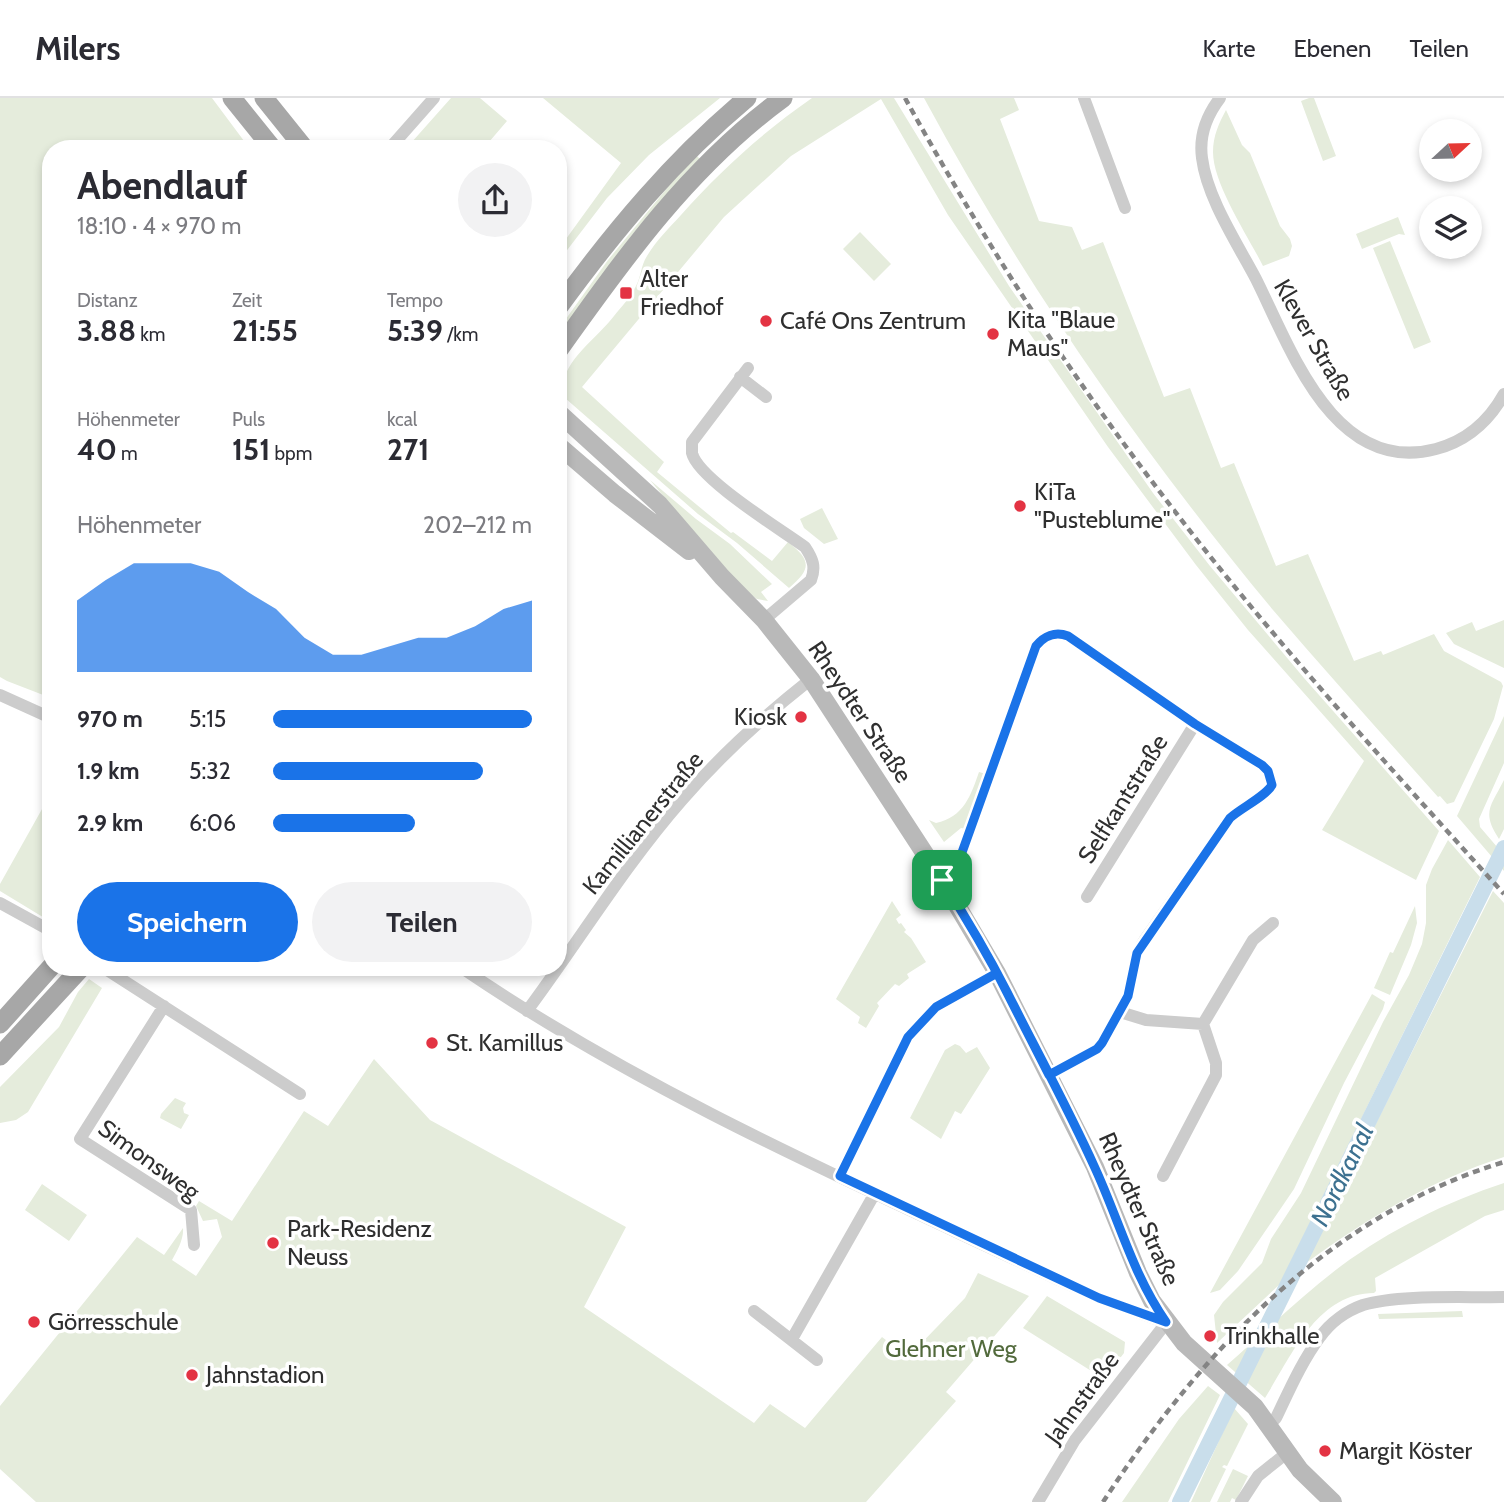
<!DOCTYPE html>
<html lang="de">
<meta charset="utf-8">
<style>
:root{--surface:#fff;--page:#f2f2f3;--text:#2b2b33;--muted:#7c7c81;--line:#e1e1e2;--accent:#1a73e8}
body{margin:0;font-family:Cabin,sans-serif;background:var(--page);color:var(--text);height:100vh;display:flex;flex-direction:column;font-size:26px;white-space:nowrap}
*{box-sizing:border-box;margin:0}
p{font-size:23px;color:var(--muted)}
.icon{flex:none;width:38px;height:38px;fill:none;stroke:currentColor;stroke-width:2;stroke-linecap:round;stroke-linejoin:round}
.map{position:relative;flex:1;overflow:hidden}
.details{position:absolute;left:42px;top:42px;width:525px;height:836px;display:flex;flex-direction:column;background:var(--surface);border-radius:28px;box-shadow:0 4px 10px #0003}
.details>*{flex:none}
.needle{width:46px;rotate:68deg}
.fabs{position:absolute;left:1419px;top:21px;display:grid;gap:14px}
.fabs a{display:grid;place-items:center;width:63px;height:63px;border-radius:50%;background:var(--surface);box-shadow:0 4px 10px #0003;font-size:35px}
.pin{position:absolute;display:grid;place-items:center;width:60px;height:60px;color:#fff;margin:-30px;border-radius:14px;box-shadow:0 4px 10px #0006}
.round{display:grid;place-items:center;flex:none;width:74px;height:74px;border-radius:37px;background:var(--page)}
.head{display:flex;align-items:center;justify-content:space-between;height:119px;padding:0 35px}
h1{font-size:38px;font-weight:800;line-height:52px}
.metrics{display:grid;grid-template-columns:repeat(3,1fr);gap:10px;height:119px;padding:7px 35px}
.metrics div{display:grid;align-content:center}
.metrics b{font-size:30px;font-weight:800}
.metrics small{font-size:19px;font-weight:400}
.metrics p{font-size:19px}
.chart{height:196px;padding:14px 35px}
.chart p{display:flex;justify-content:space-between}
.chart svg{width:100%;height:126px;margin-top:7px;fill:var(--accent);opacity:.7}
.primary-button{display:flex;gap:14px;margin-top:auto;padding:14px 35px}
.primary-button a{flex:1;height:80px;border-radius:42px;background:var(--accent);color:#fff;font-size:28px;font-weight:800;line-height:80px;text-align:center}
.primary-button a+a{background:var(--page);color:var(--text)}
ul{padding:0 35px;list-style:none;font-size:23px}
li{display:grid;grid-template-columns:112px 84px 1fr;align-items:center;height:52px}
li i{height:18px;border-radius:9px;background:var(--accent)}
header{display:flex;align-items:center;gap:42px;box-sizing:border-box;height:98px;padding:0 35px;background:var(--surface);border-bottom:2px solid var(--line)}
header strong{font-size:33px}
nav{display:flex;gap:38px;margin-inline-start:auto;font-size:24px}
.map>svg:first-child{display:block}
</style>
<header>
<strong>Milers</strong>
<nav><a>Karte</a><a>Ebenen</a><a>Teilen</a></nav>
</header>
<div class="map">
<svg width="1504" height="1404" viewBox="0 0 1504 1404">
<rect width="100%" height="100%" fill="#fff"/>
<!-- green -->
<path fill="#e5ecdc" d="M0,0H212L250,51H51V600L7,583L0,579Z
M451,0H480L507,23L483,51H417L411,45Z
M543,0H720L649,57L607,100L558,164V152L621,65Z
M812,0H894L1009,188L1153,395L1210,468L1304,580L1439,733L1416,782L1322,732L1364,663L1248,532L1196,467L1108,349L948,117L881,1L791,58L724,119L582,289L664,364L657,374L731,435L733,434L772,463L788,444C811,462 812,471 789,490L737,445L698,416L565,300C553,269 597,241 614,218C621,209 631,199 636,188C641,179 641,167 647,158C656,143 669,130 681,117C720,73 763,34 812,0Z
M924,0H1014L1019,12L1000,21L1039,123L1072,129L1082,152L1103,144L1164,299L1190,290L1221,370L1234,365L1276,468L1308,456L1354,563L1381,553L1383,557L1434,536L1444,553L1501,584L1503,588L1494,621L1454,704L1447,706L1440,698L1438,699C1383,637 1327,575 1273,512C1141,353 1022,182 924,0Z
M1309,0H1314L1336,58L1323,63L1301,3Z
M1226,12L1242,47L1250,55L1280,128L1290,141L1292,148L1289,158L1263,168C1248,138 1213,86 1213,54C1213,38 1219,25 1226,12Z
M695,56L700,61L632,137L558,239V232L608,162Z
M1398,119L1405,137L1399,136L1362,151L1356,136Z
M860,134L891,166L874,183L843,151Z
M1390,143L1431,244L1414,251L1373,150Z
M650,382L696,421L730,446L772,486L761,494L768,503L757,501L750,496L722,469Z
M822,410L838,441L824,446L804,430L800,421Z
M1504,522V570L1454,546L1446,535L1472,524L1476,533Z
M1504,618V665L1479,721L1480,729L1504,757V773L1457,718Z
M979,674L986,676L967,731L961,730L944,744L929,722L936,725C964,719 971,697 979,674Z
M1504,682V731L1499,741C1481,714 1491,708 1504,682Z
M51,695V824L0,793V786Z
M1448,742L1480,779L1280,1186L1217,1245L1214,1217L1223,1204L1262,1165L1271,1141L1301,1095L1383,924L1409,877L1422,846L1426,825V787L1432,771Z
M1493,793L1504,805V1059C1431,1082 1368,1120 1306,1165Z
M892,803L901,817L896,821L899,826L901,825L906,832L904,834L911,840L926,864L907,876L909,880L899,888L895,886L877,905L879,908L866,930L858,925L860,919L836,901Z
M1415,808L1417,825L1411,847L1390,897L1374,890L1390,854L1393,855Z
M89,881L102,890L28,1014L16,1022L0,1025V989L59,929L78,894Z
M1372,896L1385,904L1383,911L1344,985L1294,1091L1238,1173L1220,1192L1210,1195Z
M955,946L960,948L966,955L977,949L990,970L961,1016L955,1013L941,1041L910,1020L945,952Z
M374,961L430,1022L626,1129L584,1209L754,1325L770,1306L805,1330L882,1239L908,1259L965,1200L978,1175L1029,1198L946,1294L956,1303L866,1404H36L0,1371V1308L137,1139L164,1157L183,1130C184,1141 177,1153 172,1162L196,1178L222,1139L217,1121L203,1123L196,1108L199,1103L232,1123L304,1013L328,1028Z
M175,1000L186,1005L183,1010L184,1015L189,1017L181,1031L160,1020L161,1016Z
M1504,1085V1112L1485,1118L1375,1180L1376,1193L1374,1195C1317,1195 1291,1259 1265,1300L1227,1267C1265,1234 1301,1198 1341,1168C1390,1132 1446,1104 1504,1085Z
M42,1086L87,1117L69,1143L25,1112Z
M1047,1198L1125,1244L1124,1255L1104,1281L1023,1230Z
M1462,1213L1463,1219L1379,1221L1378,1216Z
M1208,1288L1220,1297L1168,1404H1122L1179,1321Z
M1234,1310L1248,1326L1227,1368L1224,1367L1222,1369L1226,1371L1210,1404H1191Z
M1233,1371L1248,1378L1236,1402L1232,1400L1230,1404H1217Z"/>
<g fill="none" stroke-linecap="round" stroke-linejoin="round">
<!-- canal -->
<path stroke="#c9deeb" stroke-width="16" d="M1180,1404L1504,750"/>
<!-- minor -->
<path stroke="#ccc" stroke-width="12" d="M1084,0L1125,110
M1220,0C1207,17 1199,38 1202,60C1207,100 1237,145 1256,181C1291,251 1334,378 1436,351C1466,343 1489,323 1504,296
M389,51L434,0
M748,270L692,344C692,345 692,354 692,355C698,381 782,432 805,449C813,461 816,469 811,482L764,522
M740,279L766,299
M0,597L51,620
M942,782L960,760L1036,548C1044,538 1055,533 1068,538L1195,626L1087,799
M0,805L51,833
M104,870L300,996
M462,870C647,996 855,1086 1057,1181L1099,1200L1166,1225L1075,1342L1038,1404
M164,908L80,1041L191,1112L194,1147
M527,913C579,843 625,767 682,702C721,657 764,618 811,581
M1120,914L1146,922L1203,926
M1049,977L1097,951L1102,945L1128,898L1137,855L1144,843L1230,720C1242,709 1265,700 1272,687L1268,673L1262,667L1195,626
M840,1078L908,939L936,909L997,875
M1163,1078L1216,977V965L1203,926L1253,842L1273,825
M754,1213L817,1262
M792,1241L875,1095
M1269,1327L1276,1320C1289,1293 1302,1263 1320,1239C1330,1225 1346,1213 1363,1207C1399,1196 1465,1200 1504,1199
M1241,1404L1258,1378L1288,1354"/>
<!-- secondary -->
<path stroke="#b9b9b9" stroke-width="18" d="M558,314L660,407L722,479L764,522L811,581L942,782L997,875L1095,1069L1138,1175L1152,1203L1184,1245L1255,1309L1300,1372L1333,1404
M558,347L615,396L689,453"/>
<!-- primary -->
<path stroke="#a7a7a7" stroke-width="19" d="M232,0L273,51
M264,0L305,51
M558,210C614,133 674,61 747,0
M558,253C624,160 690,68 783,0
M0,926L51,869
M0,958L81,870"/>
<!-- rail -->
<path stroke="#848484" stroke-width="4.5" stroke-dasharray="7 5" stroke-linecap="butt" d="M905,0C980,136 1063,267 1157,390C1264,532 1385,664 1504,796
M1103,1404C1200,1255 1329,1117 1504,1064"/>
</g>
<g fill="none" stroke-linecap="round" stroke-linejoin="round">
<defs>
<path id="route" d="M942,782C965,818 987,855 1007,894C1036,952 1068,1010 1095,1070C1119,1122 1133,1177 1166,1224L1099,1200L840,1078L908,939L936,909L997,875L1049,977L1097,951L1102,945L1128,898L1137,855L1230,720C1241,710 1266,698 1272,687L1268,673L1262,667L1195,626L1068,538C1055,533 1044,538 1036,548L960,760L942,782"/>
</defs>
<!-- route casing -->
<use href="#route" stroke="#fff" stroke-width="14"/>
<!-- route -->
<use href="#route" stroke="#1a73e8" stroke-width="9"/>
</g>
<!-- markers -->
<g fill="#e33343" stroke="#fff" stroke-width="2.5">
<rect x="619" y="188" width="14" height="14" rx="3.5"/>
<circle cx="766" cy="223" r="7"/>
<circle cx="993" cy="236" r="7"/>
<circle cx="1020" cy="408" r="7"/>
<circle cx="801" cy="619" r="7"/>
<circle cx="432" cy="945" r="7"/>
<circle cx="273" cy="1145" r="7"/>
<circle cx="34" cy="1224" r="7"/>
<circle cx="1210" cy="1238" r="7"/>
<circle cx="192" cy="1277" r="7"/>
<circle cx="1325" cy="1353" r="7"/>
</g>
<g text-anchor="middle" stroke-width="7" stroke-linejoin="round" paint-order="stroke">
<!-- poi labels -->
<g font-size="24" fill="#2f2f2f" stroke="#fff" text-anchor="start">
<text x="640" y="189">Alter<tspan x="640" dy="28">Friedhof</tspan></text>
<text x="1007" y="230">Kita "Blaue<tspan x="1007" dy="28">Maus"</tspan></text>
<text x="780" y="231">Café Ons Zentrum</text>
<text x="1034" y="402">KiTa<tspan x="1034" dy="28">"Pusteblume"</tspan></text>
<text x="787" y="627" text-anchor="end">Kiosk</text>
<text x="446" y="953">St. Kamillus</text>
<text x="287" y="1139">Park-Residenz<tspan x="287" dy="28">Neuss</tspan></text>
<text x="48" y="1232">Görresschule</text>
<text x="1224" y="1246">Trinkhalle</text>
<text x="206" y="1285">Jahnstadion</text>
<text x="1339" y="1361">Margit Köster</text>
</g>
<!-- street labels -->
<g font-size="24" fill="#2f2f2f" stroke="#fff">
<text transform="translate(1314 242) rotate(60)" y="8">Klever Straße</text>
<text transform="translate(860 614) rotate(56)" y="8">Rheydter Straße</text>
<text transform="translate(1123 701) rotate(-58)" y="8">Selfkantstraße</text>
<text transform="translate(643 725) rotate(-51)" y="8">Kamillianerstraße</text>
<text transform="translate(149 1062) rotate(36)" y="8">Simonsweg</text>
<text transform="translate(1139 1111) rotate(66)" y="8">Rheydter Straße</text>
<text transform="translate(1082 1300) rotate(-54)" y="8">Jahnstraße</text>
</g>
<!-- park labels -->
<g font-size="24" fill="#526a3c" stroke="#fff">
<text x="951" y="1259">Glehner Weg</text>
</g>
<!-- water labels -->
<g font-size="26" font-style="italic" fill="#3d7190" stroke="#fff">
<text transform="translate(1342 1077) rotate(-64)" y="9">Nordkanal</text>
</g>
</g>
</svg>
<div class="fabs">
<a><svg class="needle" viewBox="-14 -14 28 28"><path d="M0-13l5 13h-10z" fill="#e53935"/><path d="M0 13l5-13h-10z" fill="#7c7c81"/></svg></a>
<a><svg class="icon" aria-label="layers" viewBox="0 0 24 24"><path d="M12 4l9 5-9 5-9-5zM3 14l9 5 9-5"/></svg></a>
</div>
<div class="pin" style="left:942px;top:782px;background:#1e9e55"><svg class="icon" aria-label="arrive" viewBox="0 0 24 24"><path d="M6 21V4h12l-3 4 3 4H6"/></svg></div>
<section class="details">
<div class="head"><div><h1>Abendlauf</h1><p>18:10 · 4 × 970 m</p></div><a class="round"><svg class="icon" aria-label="share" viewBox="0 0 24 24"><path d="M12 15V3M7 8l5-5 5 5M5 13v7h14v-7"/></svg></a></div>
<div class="metrics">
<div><p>Distanz</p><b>3.88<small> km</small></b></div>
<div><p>Zeit</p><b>21:55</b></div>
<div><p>Tempo</p><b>5:39<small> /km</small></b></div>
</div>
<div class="metrics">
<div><p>Höhenmeter</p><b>40<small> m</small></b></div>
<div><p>Puls</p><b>151<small> bpm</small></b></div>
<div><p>kcal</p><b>271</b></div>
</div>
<div class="chart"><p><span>Höhenmeter</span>202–212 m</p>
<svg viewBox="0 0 160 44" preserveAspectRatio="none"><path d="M0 44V19L10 12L20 6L30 6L40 6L50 9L60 16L70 22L80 32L90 38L100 38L110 35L120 32L130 32L140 28L150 22L160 19V44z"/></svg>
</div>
<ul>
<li><b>970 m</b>5:15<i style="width:100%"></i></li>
<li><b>1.9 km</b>5:32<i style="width:81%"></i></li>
<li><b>2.9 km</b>6:06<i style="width:55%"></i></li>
</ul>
<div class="primary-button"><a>Speichern</a><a>Teilen</a></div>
</section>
</div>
